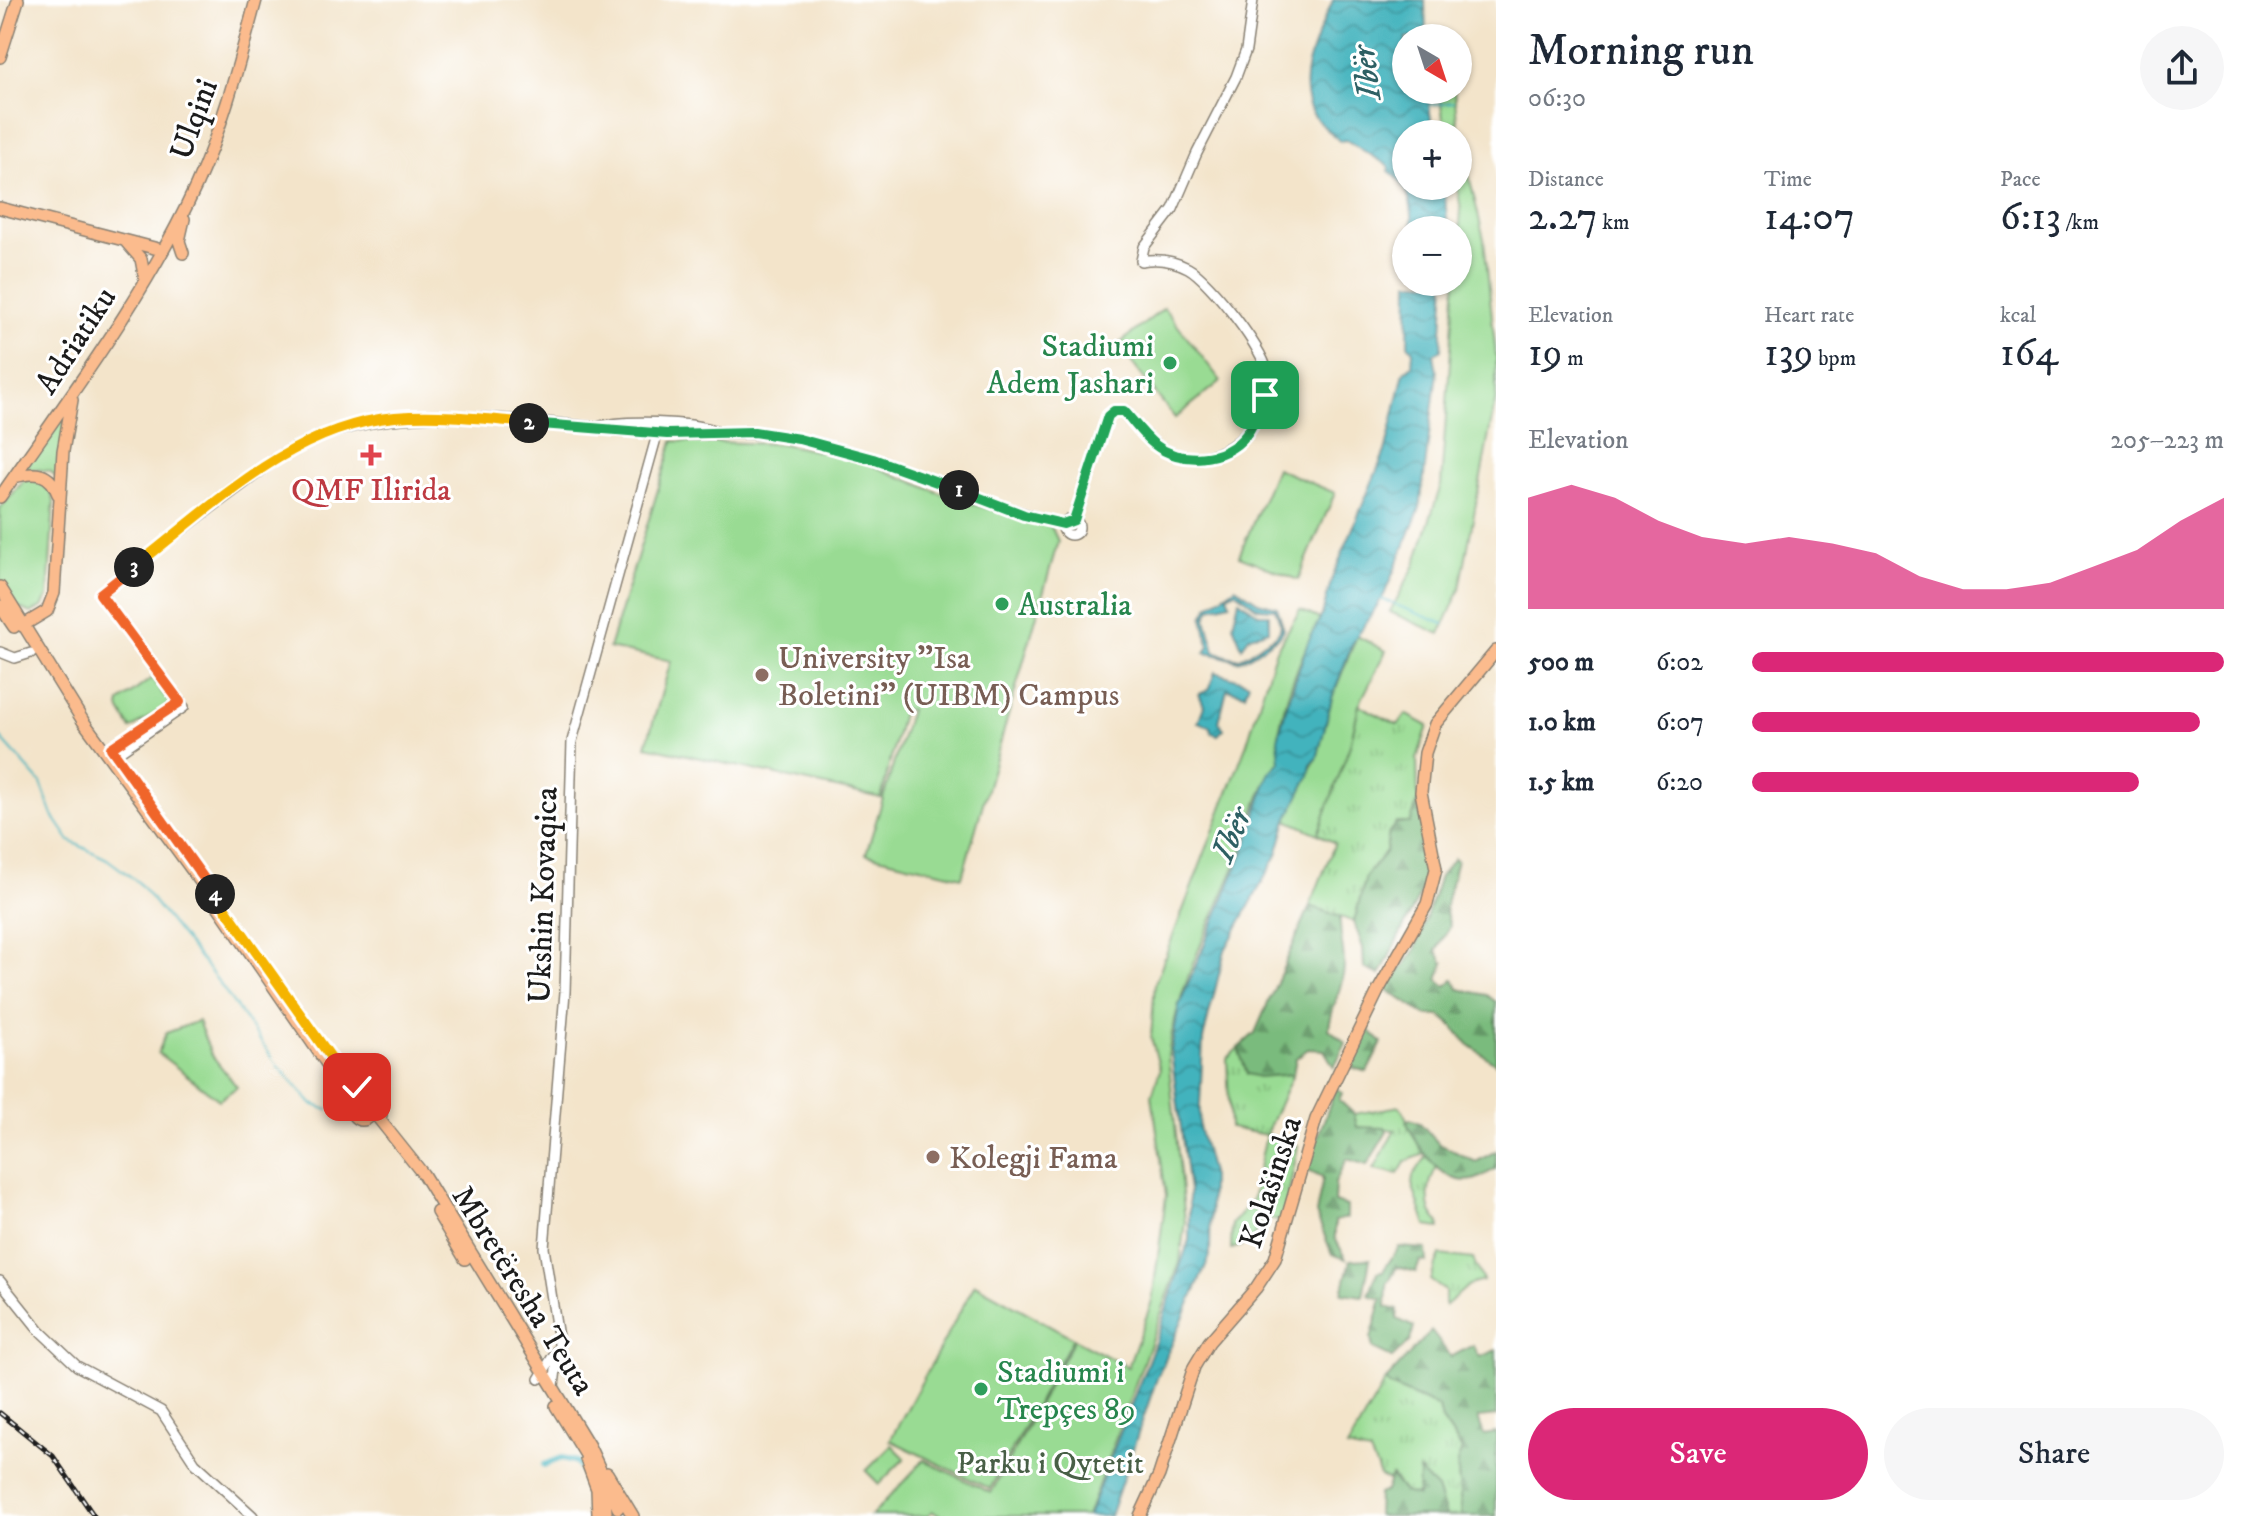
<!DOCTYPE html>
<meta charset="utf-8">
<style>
:root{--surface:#fff;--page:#f6f6f7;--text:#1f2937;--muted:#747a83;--accent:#db2777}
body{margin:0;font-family:"IM FELL DW Pica",serif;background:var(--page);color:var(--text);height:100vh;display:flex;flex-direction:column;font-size:30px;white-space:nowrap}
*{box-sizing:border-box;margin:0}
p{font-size:26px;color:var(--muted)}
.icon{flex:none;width:44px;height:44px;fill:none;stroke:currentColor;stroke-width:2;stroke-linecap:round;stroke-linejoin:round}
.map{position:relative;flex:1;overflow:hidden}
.details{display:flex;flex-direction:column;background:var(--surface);width:760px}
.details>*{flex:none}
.needle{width:52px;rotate:141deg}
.fabs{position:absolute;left:1392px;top:24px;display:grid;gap:16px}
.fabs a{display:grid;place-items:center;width:80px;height:80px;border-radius:50%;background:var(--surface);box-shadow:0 2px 6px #0004;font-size:40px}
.pin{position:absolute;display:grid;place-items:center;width:68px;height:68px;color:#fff;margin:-34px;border-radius:16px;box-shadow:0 4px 12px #0006}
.km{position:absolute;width:40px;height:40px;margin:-20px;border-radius:50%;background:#222;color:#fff;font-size:22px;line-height:40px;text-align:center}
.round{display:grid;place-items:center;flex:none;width:84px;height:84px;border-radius:42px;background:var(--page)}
.summary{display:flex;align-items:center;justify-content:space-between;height:136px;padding:0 32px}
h1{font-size:44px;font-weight:600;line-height:60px}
.figures{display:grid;grid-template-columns:repeat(3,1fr);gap:12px;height:136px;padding:8px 32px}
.figures div{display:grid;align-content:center}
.figures b{font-size:40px;font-weight:600}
.figures small{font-size:22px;font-weight:400}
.figures p{font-size:22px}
.chart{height:224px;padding:16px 32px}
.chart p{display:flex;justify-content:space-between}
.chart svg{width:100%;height:144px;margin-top:8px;fill:var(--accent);opacity:.7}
.cta{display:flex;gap:16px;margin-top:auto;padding:16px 32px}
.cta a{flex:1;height:92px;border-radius:48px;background:var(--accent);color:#fff;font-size:32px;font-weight:600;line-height:92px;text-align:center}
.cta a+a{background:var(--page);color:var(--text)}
ul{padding:0 32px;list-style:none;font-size:26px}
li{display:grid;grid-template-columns:128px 96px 1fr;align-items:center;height:60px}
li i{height:20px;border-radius:10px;background:var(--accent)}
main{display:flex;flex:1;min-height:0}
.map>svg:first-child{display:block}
</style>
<main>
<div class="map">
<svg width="1496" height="1516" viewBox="0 0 1496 1516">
<defs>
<pattern id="grass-tufts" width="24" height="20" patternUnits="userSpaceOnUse" patternTransform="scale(2)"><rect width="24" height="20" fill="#99db93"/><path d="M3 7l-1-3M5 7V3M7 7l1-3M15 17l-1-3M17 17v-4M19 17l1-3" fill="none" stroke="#83bb7e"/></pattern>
<pattern id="forest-firs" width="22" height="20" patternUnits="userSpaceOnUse" patternTransform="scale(2)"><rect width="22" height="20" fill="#7abb7d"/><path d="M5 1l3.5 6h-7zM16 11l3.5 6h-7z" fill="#639766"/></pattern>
<pattern id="water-waves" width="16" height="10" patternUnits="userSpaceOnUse" patternTransform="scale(2)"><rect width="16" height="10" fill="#43b3bd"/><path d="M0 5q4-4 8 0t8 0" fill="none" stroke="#379199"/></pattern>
</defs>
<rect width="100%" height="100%" fill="#fff"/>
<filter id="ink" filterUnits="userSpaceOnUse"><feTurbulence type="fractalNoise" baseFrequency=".0125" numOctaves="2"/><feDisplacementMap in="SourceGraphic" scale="16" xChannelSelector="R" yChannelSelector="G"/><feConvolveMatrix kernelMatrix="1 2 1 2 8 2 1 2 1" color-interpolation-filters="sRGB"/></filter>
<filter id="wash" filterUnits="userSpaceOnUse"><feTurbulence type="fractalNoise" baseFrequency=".006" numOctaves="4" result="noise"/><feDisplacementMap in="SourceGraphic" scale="32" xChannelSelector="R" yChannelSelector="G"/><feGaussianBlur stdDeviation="1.8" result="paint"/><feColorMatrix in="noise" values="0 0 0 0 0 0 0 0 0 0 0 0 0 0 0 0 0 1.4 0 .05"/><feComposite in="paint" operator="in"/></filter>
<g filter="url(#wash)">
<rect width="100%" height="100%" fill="#f3e4ca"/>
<!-- grass -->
<path fill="url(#grass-tufts)" stroke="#5a7c58" stroke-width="2" d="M1359,705L1398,725L1406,714L1428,726L1417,759L1418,801L1410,823L1389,832L1386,851L1366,876L1354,922L1310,906L1335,843L1318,834L1350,745Z
M1238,1048L1248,1074H1293L1266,1134L1298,1146L1283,1222L1264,1218L1252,1242L1231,1249L1232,1224L1252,1201L1266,1135L1230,1128L1227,1059Z
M1400,1106L1425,1154L1406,1161L1398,1174L1374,1169L1395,1130L1357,1127L1354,1114Z
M1427,1156L1437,1167C1429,1180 1426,1197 1431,1212C1435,1220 1440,1219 1440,1228L1426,1226L1412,1184L1413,1176Z
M1440,1255L1473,1259L1483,1281L1469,1285L1445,1306V1291L1430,1280Z
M1386,1380L1390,1386L1439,1407L1442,1420L1462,1450L1457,1462L1462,1516H1446L1437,1489L1420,1473V1491L1414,1496L1404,1492L1392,1476L1388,1480L1380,1476L1370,1453L1347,1448Z"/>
<!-- forest -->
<path fill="url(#forest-firs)" stroke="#4b6c4c" stroke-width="2" d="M1418,801L1427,852L1425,884L1380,975L1364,968L1363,948L1354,922L1366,876L1386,851L1389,832L1396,823H1410Z
M1454,858L1457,860L1445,908L1450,926L1436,951L1444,963L1438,979L1446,986L1454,979L1459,989L1487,995L1496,1002V1064L1468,1044L1450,1023L1440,1016L1425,1015L1386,989L1415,951L1440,876Z
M1310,906L1340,917C1339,935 1345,953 1344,967C1343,989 1331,1006 1329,1029L1346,1043L1334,1067L1324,1050L1308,1049L1296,1058L1293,1074L1259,1077L1247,1074L1238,1048L1255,1033Z
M1366,1027L1382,1043L1367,1072L1347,1066Z
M1336,1088L1342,1093L1339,1100L1354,1114L1357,1127L1385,1128L1387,1132L1367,1165L1347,1159L1335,1183L1334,1202L1347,1206V1218L1335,1221V1238L1346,1259L1332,1254L1316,1214L1323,1177L1306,1169Z
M1410,1119L1420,1123L1439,1144L1476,1162L1496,1151V1169C1488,1172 1481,1178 1473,1180C1442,1187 1416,1144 1406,1121Z
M1399,1247L1426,1249L1427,1262L1420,1261L1416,1272L1397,1267L1387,1284L1386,1307L1398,1310L1397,1319L1414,1327L1410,1341L1392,1358L1373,1349L1371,1338L1382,1299L1369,1295L1377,1272L1383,1271Z
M1370,1259L1363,1296L1342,1293L1350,1260Z
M1431,1331L1451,1357L1473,1345L1480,1357L1496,1350V1416L1478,1418L1484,1435L1496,1433V1516H1462L1457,1462L1462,1449L1442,1420L1439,1407L1390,1386L1386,1380Z
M1419,1471L1437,1489L1446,1516H1377L1378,1494L1386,1491L1391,1476L1404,1492L1418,1496Z"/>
<!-- park -->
<path fill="#99db93" stroke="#5a7c58" stroke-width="2" d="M1439,90H1454L1458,129L1484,239L1496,356V397L1460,589L1440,634L1390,612L1415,565L1441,485L1461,210L1457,186L1458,134H1445Z
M1164,308L1221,381L1175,418L1118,345Z
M70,404L57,478L50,471L24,468Z
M673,441L783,444L859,460L955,499L1051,526L1058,541L962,877L866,854L910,710L903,709L881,798L646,746L671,661L609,648Z
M1276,468L1335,493L1298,580L1239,556Z
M26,478L47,482L54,501L48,596L42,607L31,613L0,600V508Z
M1300,610L1320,619C1304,649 1281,704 1279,737C1278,746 1282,753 1280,762C1258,785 1252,825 1240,855C1213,921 1177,984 1168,1056L1185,1221L1180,1262L1087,1516H940L932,1511L928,1516H871L924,1460L991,1493L1074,1339L1128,1367L1152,1301L1166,1196L1152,1095L1160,1070L1151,1037L1155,983L1247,743L1275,652Z
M1357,636L1386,651L1359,705L1350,745L1318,834L1287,820C1294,806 1309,766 1317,759L1332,698Z
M152,678L170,704L131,729L119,708L120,702Z
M198,1021L211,1054L237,1087L219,1100L158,1053L166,1033Z
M975,1284L1073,1338L990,1489L890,1440Z
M892,1445L905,1458L879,1484L866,1471Z"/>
<!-- water -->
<path fill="url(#water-waves)" stroke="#30686c" stroke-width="2" fill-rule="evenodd" d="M1333,0H1425L1426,38H1406V90H1427L1433,134H1406V186H1444L1448,230H1412C1414,208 1408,184 1389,171V166L1346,140L1340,141C1331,133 1319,124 1313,114C1292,79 1320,32 1333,0Z
M1409,282H1445L1441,350L1434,354L1437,372L1420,508L1384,595L1352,644L1332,698L1317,759L1311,764L1309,776L1287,820L1277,855L1225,950L1203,1039L1199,1127L1211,1173L1210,1256L1157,1378L1110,1516H1088L1155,1343L1189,1240V1191L1171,1051L1179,1005L1247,843L1269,773L1280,762L1278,739L1286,708L1308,642L1322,615L1332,578L1386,449L1404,372L1412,365L1413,351L1408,344Z
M1236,587L1258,602L1277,607L1284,629C1280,639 1273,639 1265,646C1230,671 1241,657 1205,653L1209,646L1203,617L1209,606ZM1236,591L1257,608L1275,609L1281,625C1279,637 1272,637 1263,643C1243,658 1241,664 1215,651L1206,618L1211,608L1230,603L1227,595Z
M1239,600L1259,614H1269V630L1250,636L1242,647L1233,625Z
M1215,672L1249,683L1245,694L1227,689L1219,722L1224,729L1218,735L1212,733L1210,726L1198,722L1204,706L1199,694L1209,690Z"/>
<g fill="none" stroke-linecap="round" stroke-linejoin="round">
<!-- stream -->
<path stroke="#43b3bd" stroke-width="2" d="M1429,105L1453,102
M1381,599L1444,624
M0,737L41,783L53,816L70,841L107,859L138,882L217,980L276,1063L312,1104L328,1110"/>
<!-- canal -->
<path stroke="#43b3bd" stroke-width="6" d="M544,1465L562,1458L577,1462L587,1481L591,1516"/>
</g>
</g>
<g filter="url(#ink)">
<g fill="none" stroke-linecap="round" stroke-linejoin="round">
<defs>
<path id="minor" d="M598,427C622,419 691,422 714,430
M1063 527a8 8 0 1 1 16 0a8 8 0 1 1-16 0Z
M1074,520L1108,416L1114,411H1124C1138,426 1150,444 1169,452C1219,473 1270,427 1268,376C1267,353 1209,279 1188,268C1173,260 1157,258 1141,261L1144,247L1173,209L1197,153L1236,77L1246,50L1253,0
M0,652L15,658L31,653
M106,752L180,702
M110,758L184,707L100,594C144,559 189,524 234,491C259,473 281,453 309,441C413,396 557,426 667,434C712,437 754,429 799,439C890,458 973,503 1063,524
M0,1281L40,1331L77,1366L161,1411L195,1463L253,1516
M539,1379L556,1351
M554,1386L559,1344L544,1248L565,992L572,741L660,424"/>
<path id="major" d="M0,57L18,0
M0,208L162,250
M127,243L141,259L145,280
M183,253L179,241L184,219
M14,477C35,471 50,472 58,494
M0,497C69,397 145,297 196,186C223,126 239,63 256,0
M0,587L83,721L211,896L354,1103
M0,606L14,627
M22,626L47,611L54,593L63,451L72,400
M349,1083L374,1101L381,1115
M352 1110a10 10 0 1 1 20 0a10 10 0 1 1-20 0Z
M371,1109L423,1174L589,1446L618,1508
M437,1212L465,1259
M556,1406L591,1463
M586,1459L597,1489L598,1516
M607,1473L633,1516
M604,1489L606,1512
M1140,1516L1159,1475L1194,1367L1209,1342L1256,1288L1275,1259L1316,1119L1379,989L1427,904L1436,869L1421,792L1425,753L1435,724L1496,651"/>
</defs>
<!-- minor casing -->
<use href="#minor" stroke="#888073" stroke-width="12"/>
<!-- major casing -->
<use href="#major" stroke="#888073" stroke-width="14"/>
<!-- minor -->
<use href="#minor" stroke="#fff" stroke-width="9"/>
<!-- major -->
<use href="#major" stroke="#fbbb8d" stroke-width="11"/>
<defs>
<path id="rail" d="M0,1413L53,1456L94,1516"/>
</defs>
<!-- rail casing -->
<use href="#rail" stroke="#1c1c1c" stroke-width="5"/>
<!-- rail -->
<use href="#rail" stroke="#fff" stroke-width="2" stroke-dasharray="6" stroke-linecap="butt"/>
</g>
</g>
<g fill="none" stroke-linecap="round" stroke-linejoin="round" filter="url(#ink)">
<defs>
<path id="split-1" d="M959,490L1024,515L1063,524L1074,520L1108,416L1114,411H1124C1134,422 1143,435 1154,444C1180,465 1225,462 1246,435C1255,423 1260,408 1265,395"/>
<path id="split-2" d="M529,423L667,434L754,432L799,439L873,459L959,490"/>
<path id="split-3" d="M134,567C212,507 292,426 395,417C438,413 486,419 529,423"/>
<path id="split-4" d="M134,567L100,594L180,702L111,748L215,894"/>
<path id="split-5" d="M215,894L349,1083L357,1087"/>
</defs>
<!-- split-1 casing -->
<use href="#split-1" stroke="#fff" stroke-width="16"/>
<!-- split-2 casing -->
<use href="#split-2" stroke="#fff" stroke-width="16"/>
<!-- split-3 casing -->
<use href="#split-3" stroke="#fff" stroke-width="16"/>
<!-- split-4 casing -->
<use href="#split-4" stroke="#fff" stroke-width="16"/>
<!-- split-5 casing -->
<use href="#split-5" stroke="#fff" stroke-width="16"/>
<!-- split-1 -->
<use href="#split-1" stroke="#22a559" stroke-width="10"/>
<!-- split-2 -->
<use href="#split-2" stroke="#22a559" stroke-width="10"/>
<!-- split-3 -->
<use href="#split-3" stroke="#f5b400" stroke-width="10"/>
<!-- split-4 -->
<use href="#split-4" stroke="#f0652b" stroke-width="10"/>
<!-- split-5 -->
<use href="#split-5" stroke="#f5b400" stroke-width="10"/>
</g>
<!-- markers -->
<g fill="#2e9e5b" stroke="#fff" stroke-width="3">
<circle cx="1170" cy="363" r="8"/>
<circle cx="1002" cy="604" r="8"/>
<circle cx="981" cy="1389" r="8"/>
</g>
<path fill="#e0444e" stroke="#fff" stroke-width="3" d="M367 443h8v8h8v8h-8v8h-8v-8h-8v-8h8z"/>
<g fill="#8d6e63" stroke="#fff" stroke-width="3">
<circle cx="762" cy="675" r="8"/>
<circle cx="933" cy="1157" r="8"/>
</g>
<g text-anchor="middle" stroke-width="6" stroke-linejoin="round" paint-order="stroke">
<!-- street labels -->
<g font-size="32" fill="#1c1c1c" stroke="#fff">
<text transform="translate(193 119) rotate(-70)" y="11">Ulqini</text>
<text transform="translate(75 340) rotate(-57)" y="11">Adriatiku</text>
<text transform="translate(542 895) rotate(-88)" y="11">Ukshin Kovaqica</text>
<text transform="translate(1270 1182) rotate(-72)" y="11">Kolašinska</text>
<text transform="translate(524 1290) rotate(58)" y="11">Mbretëresha Teuta</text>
</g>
<!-- leisure labels -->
<g font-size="32" fill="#27864d" stroke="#fff" text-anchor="start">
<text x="1154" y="356" text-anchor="end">Stadiumi<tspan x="1154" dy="37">Adem Jashari</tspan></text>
<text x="1018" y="615">Australia</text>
<text x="997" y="1382">Stadiumi i<tspan x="997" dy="37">Trepçes 89</tspan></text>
</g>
<!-- health labels -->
<g font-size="32" fill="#be3a42" stroke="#fff">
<text x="371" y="500">QMF Ilirida</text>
</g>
<!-- education labels -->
<g font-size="32" fill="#785e54" stroke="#fff" text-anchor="start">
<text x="778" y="668">University "Isa<tspan x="778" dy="37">Boletini" (UIBM) Campus</tspan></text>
<text x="949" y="1168">Kolegji Fama</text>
</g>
<!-- park labels -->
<g font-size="32" fill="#485f46" stroke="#fff">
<text x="1050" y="1473">Parku i Qytetit</text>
</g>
<!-- water labels -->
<g font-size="34" font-style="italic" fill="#2e6064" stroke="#fff">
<text transform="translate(1365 73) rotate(-97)" y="12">Ibër</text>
<text transform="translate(1230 834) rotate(-67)" y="12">Ibër</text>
</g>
</g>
</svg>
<div class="fabs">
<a><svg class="needle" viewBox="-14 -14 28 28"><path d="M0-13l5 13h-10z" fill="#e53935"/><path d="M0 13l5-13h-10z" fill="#747a83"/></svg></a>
<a>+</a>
<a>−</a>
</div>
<div class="pin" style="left:1265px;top:395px;background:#1e9e55"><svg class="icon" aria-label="arrive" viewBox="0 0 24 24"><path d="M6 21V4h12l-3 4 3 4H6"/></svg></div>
<div class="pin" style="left:357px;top:1087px;background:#d93025"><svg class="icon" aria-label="check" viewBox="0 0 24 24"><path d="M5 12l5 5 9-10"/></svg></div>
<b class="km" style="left:959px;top:490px">1</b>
<b class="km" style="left:529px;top:423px">2</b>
<b class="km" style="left:134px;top:567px">3</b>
<b class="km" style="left:215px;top:894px">4</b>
</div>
<section class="details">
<div class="summary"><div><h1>Morning run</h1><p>06:30</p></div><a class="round"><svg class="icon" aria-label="share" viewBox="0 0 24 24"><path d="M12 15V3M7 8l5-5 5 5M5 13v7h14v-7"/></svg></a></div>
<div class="figures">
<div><p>Distance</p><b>2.27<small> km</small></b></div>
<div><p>Time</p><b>14:07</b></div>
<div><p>Pace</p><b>6:13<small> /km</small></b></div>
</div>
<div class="figures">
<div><p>Elevation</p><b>19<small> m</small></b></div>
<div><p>Heart rate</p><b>139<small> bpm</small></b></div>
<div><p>kcal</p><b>164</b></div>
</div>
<div class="chart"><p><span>Elevation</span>205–223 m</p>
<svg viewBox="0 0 160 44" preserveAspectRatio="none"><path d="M0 44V10L10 6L20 10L30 17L40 22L50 24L60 22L70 24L80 27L90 34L100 38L110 38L120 36L130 31L140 26L150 17L160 10V44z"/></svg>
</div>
<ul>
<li><b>500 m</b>6:02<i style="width:100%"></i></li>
<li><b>1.0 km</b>6:07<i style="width:95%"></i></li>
<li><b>1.5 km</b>6:20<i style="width:82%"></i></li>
</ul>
<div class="cta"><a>Save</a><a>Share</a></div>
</section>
</main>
